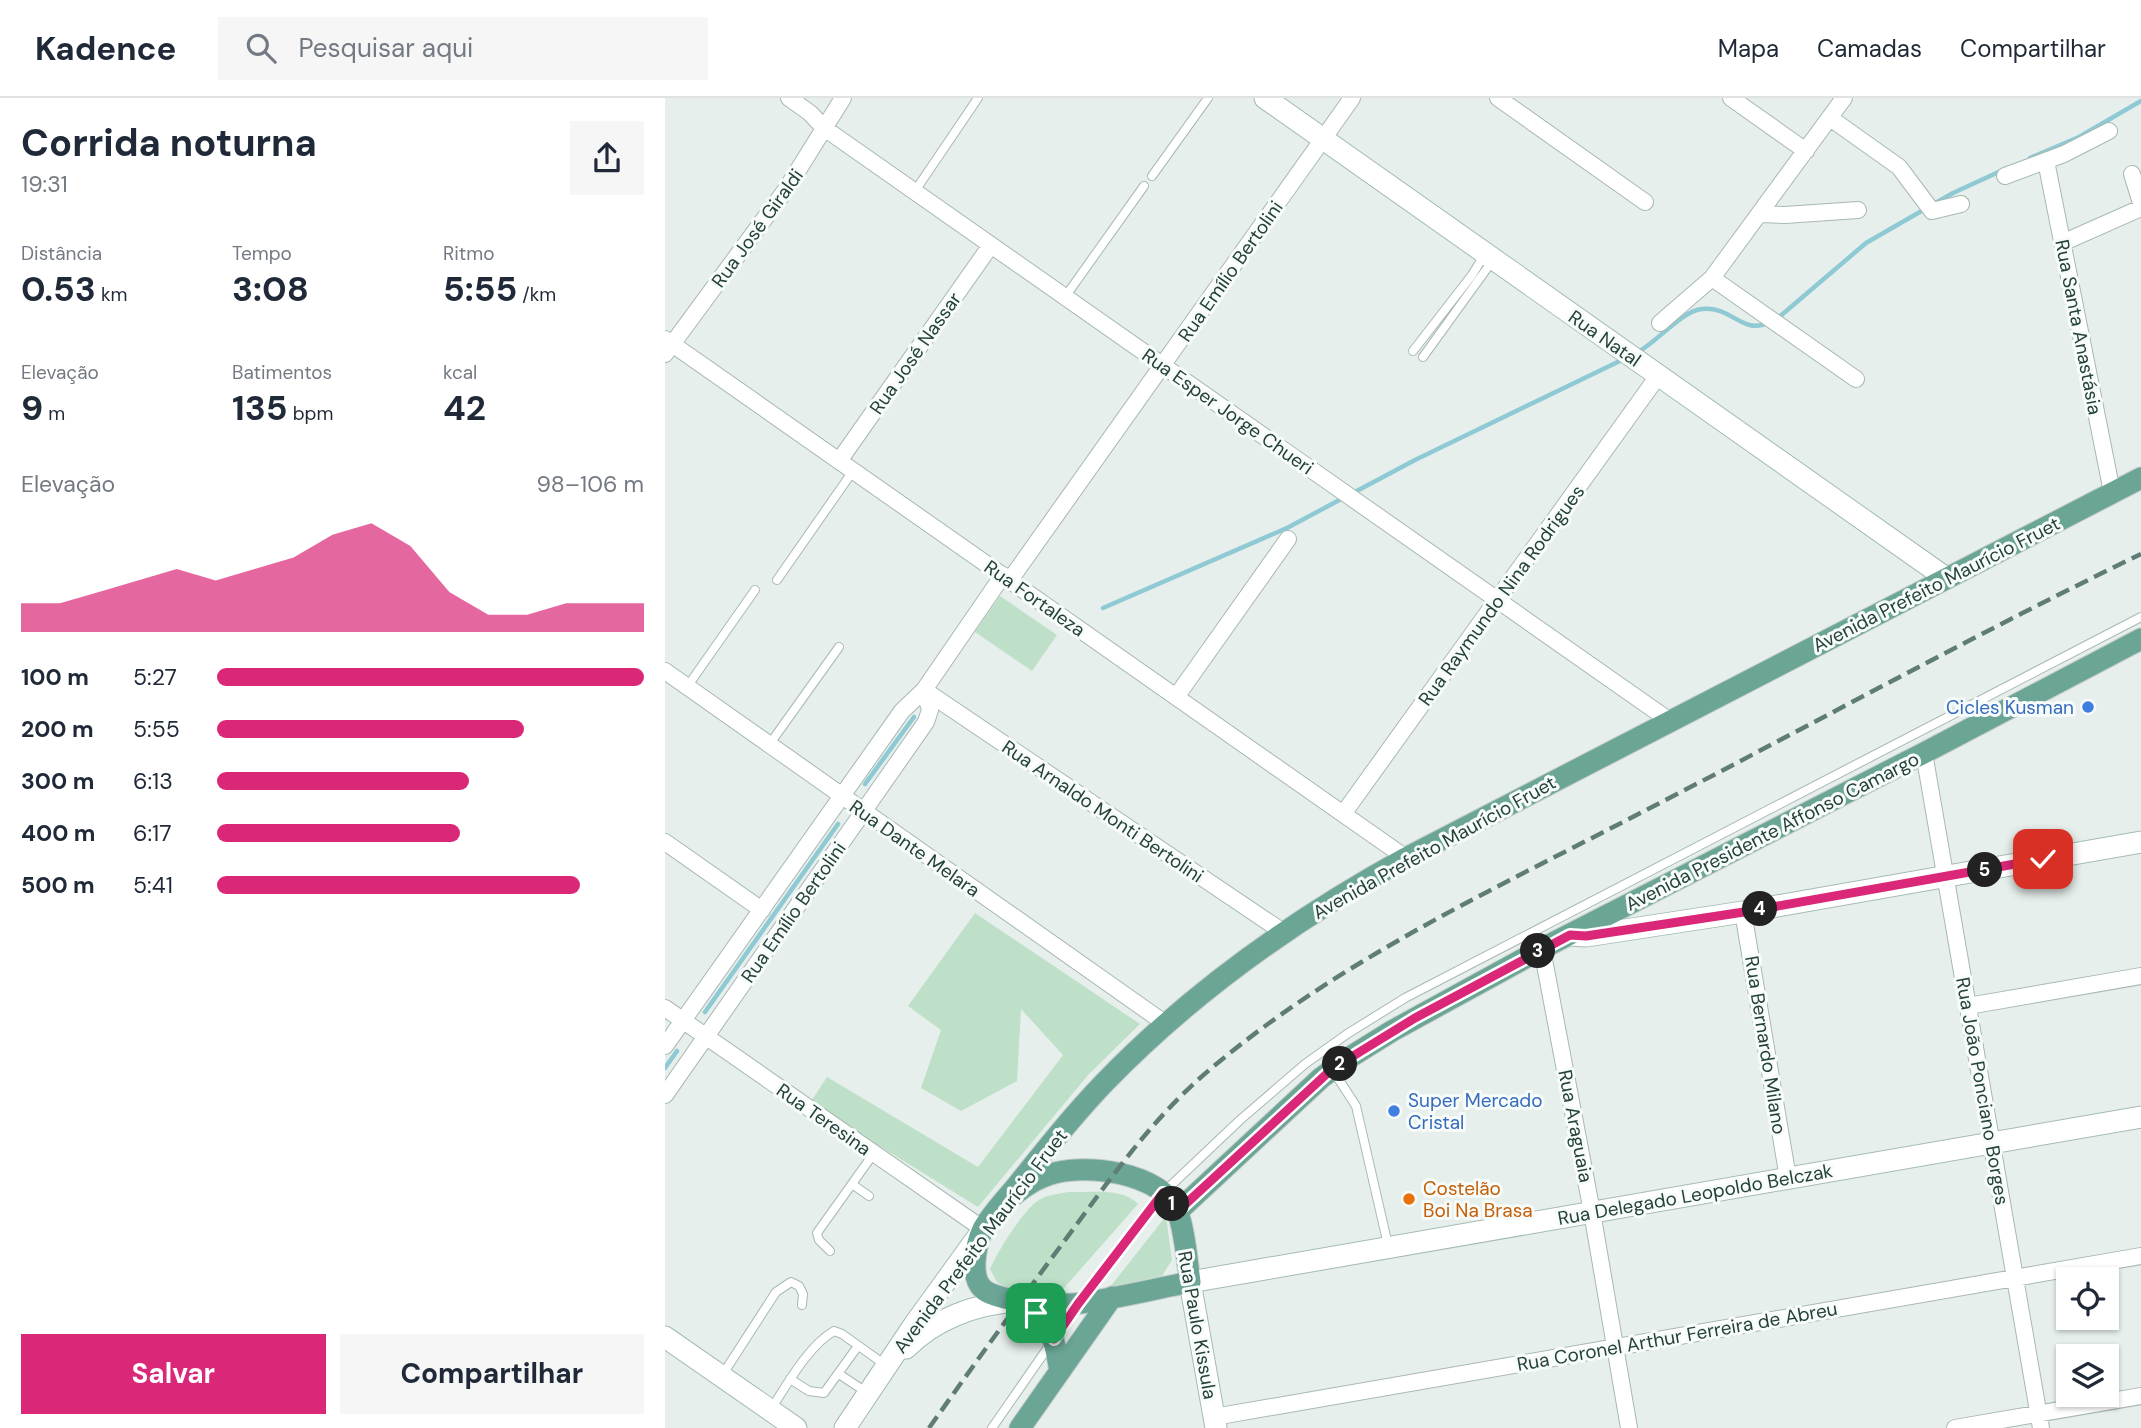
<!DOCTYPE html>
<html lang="pt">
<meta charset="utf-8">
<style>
:root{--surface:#fff;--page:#f6f6f7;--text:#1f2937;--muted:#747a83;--line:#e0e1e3;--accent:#db2777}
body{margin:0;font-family:"DM Sans",sans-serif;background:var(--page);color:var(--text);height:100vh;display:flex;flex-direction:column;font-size:26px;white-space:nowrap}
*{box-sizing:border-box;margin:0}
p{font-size:23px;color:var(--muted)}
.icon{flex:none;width:38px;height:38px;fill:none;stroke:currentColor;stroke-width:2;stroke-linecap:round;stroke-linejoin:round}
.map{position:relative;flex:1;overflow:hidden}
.details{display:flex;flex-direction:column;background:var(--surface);width:665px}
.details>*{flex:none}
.tools{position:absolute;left:1391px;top:1169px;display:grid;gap:14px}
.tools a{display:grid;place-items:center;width:63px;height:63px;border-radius:0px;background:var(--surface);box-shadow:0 2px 5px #0004;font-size:35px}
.pin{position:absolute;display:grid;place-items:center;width:60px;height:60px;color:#fff;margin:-30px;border-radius:14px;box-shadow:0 4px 10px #0006}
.km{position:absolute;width:35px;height:35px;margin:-18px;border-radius:50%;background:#222;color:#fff;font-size:19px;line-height:35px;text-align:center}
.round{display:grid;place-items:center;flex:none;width:74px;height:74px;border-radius:0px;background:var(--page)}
.headline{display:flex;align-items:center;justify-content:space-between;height:119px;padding:0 21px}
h1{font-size:38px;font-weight:700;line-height:52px}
.stats{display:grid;grid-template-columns:repeat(3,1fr);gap:10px;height:119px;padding:7px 21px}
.stats div{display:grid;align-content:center}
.stats b{font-size:35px;font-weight:700}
.stats small{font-size:19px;font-weight:400}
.stats p{font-size:19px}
.chart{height:196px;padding:14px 21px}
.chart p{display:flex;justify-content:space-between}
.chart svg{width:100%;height:126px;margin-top:7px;fill:var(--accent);opacity:.7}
.button{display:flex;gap:14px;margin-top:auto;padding:14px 21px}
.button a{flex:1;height:80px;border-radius:0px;background:var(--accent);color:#fff;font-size:28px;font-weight:700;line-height:80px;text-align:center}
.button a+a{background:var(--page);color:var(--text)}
ul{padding:0 21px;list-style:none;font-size:23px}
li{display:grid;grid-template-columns:112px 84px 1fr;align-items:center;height:52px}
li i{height:18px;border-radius:9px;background:var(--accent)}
header{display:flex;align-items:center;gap:42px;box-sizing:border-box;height:98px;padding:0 35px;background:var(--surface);border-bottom:2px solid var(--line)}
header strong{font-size:33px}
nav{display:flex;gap:38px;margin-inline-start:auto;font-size:24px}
.search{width:490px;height:63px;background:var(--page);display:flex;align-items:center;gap:18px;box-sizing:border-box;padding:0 24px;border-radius:0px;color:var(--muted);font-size:26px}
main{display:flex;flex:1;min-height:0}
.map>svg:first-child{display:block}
</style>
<header>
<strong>Kadence</strong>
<div class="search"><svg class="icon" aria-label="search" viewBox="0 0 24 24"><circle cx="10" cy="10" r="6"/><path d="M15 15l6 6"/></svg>Pesquisar aqui</div>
<nav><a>Mapa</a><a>Camadas</a><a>Compartilhar</a></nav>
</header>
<main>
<section class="details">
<div class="headline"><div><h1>Corrida noturna</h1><p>19:31</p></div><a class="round"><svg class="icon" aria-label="share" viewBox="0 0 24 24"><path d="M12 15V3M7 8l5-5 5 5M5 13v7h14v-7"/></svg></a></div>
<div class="stats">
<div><p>Distância</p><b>0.53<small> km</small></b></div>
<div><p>Tempo</p><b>3:08</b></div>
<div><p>Ritmo</p><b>5:55<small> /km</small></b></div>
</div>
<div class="stats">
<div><p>Elevação</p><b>9<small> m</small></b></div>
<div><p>Batimentos</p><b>135<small> bpm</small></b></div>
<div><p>kcal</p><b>42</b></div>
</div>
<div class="chart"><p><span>Elevação</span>98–106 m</p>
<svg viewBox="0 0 160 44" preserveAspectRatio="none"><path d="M0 44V34L10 34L20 30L30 26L40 22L50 26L60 22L70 18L80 10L90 6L100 14L110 30L120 38L130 38L140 34L150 34L160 34V44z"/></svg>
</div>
<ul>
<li><b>100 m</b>5:27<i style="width:100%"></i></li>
<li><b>200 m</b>5:55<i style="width:72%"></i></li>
<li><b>300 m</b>6:13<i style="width:59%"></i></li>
<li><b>400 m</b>6:17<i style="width:57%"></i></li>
<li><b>500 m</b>5:41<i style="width:85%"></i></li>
</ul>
<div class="button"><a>Salvar</a><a>Compartilhar</a></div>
</section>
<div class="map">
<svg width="1476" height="1330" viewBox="0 0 1476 1330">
<rect width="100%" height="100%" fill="#e6efeb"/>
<!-- green -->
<path fill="#bfe0c8" d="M335,498L392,537L367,573L310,534Z
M310,815L475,926L424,976L313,1109L145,1005L162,979L313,1069L398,957L356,911L352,983L296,1013L256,990L276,932L243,908Z
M403,1094C424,1095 458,1089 473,1106L399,1190H341L332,1184L325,1171C333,1153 356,1116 371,1104C380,1097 392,1096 403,1094Z
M501,1118L507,1162L497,1178L445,1189Z"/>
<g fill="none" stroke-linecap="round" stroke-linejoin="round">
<!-- stream -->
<path stroke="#8ec9d4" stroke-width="4.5" d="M1365,60L1414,39L1476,3
M1267,107L1288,95L1338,72
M1113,220L1201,145L1260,111
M973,254C993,243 1017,213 1037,211C1068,208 1077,238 1105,224
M688,395L750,362L959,261
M438,510L622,430L680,399
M200,686L249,619
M40,914L173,726
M0,970L12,953"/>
<defs>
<path id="lane" d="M487,78L543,0
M250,93L313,0
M400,199L479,88
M748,253L807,177L820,156
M758,259L828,162
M112,482L188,373
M22,589L90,492
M104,647L174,549
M669,974L691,1008L723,1147
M187,1086L204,1098
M165,1153L154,1142L152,1135L209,1055
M58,1276L111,1194L126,1184L134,1188L138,1196L137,1207
M174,1276L201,1294
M125,1281L144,1293L159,1295L193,1248
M106,1311C122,1287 143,1248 169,1233L177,1236L219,1266
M327,1330L413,1206L498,1095L575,1022L640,966L682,936L740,900L1476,519"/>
<path id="street" d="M124,0L145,15L159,30L1005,623
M833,0L980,104
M1066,0L1141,53
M1165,20L1234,69L1267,113L1296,106
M1381,63L1447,394
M1467,76L1476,105
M1340,78L1399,56L1444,33
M1095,116L1120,117L1193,112
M1397,145L1476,110
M1047,180L1191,281
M995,225L1047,180L1179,0
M0,241L741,760
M0,256L122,90L178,0
M174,363L326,147
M345,482L687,0
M0,573L501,926
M259,592L618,834
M511,599L623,441
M1259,655L1376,1330
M678,716L993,278
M0,744L97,812
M1078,814L1123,1080
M877,851L927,1114L964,1330
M1303,908L1476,878
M0,910L318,1131
M0,948L237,613L259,592L338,477
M0,997L261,624L265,612L259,592
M549,1319L1476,1158
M1290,1330L1476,1298"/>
<path id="secondary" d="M600,0L1281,480
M905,837L921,838L1078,814L1476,744
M0,1239L131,1330
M241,1250C270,1221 310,1206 351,1203
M180,1330L249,1227L317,1133
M551,1330L525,1184L1476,1019"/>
<path id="primary" d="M338,1106C352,1094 365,1083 383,1077C418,1064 499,1074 513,1115C520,1134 522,1163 525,1184C489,1191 453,1200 416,1205C398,1208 331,1204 318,1191C304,1178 311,1146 318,1131C327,1115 343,1099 354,1085C382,1050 409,1016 440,984C528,893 630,821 741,760L1476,380
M513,1113L656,980L682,961L727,933L882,848L1259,655L1476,541
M354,1203C387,1226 388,1235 395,1273
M355,1330L447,1199"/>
</defs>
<!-- lane casing -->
<use href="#lane" stroke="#a8b8b2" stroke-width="10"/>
<!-- street casing -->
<use href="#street" stroke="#a8b8b2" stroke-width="18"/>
<!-- secondary casing -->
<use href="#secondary" stroke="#a4bbb3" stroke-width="23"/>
<!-- primary casing -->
<use href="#primary" stroke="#c2cac8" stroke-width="23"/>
<!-- lane -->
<use href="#lane" stroke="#fff" stroke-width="8"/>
<!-- street -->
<use href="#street" stroke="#fff" stroke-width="16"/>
<!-- secondary -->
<use href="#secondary" stroke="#fff" stroke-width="21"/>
<!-- primary -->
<use href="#primary" stroke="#6aa596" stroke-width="21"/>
<!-- rail -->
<path stroke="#5f7d75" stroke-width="4.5" stroke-dasharray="14 7" stroke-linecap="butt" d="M264,1330C313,1261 362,1193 412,1126C450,1074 487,1023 535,980C668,864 832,790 987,709C1150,625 1311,536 1476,456"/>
</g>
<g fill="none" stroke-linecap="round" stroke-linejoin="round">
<defs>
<path id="route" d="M371,1215L381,1225L389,1241L413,1206L498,1095L513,1113L667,971L750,920L905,837L921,838L1079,814L1378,761"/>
</defs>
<!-- route casing -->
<use href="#route" stroke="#fff" stroke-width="14"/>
<!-- route -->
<use href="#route" stroke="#db2777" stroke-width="9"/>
</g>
<!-- markers -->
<g fill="#3f7fe0" stroke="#f7fbf9" stroke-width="2.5">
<circle cx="1423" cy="609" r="7"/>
<circle cx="729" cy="1013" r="7"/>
</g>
<circle fill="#e8710a" stroke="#f7fbf9" stroke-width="2.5" cx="744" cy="1101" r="7"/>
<g text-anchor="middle" stroke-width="6" stroke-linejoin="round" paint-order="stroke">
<!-- street labels -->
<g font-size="19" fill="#24423a" stroke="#f7fbf9">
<text transform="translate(92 130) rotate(-54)" y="7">Rua José Giraldi</text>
<text transform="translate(565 173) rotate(-55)" y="7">Rua Emílio Bertolini</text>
<text transform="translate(1414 229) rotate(79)" y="7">Rua Santa Anastásia</text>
<text transform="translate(940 240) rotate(35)" y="7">Rua Natal</text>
<text transform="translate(250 255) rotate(-55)" y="7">Rua José Nassar</text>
<text transform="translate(563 313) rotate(35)" y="7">Rua Esper Jorge Chueri</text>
<text transform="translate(1271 486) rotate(-27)" y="7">Avenida Prefeito Maurício Fruet</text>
<text transform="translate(836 497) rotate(-54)" y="7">Rua Raymundo Nina Rodrigues</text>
<text transform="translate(370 500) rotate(35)" y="7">Rua Fortaleza</text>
<text transform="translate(438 713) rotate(34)" y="7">Rua Arnaldo Monti Bertolini</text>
<text transform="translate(1107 733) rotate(-27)" y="7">Avenida Presidente Affonso Camargo</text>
<text transform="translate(769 749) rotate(-29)" y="7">Avenida Prefeito Maurício Fruet</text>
<text transform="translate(250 750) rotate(35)" y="7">Rua Dante Melara</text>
<text transform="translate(128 814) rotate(-55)" y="7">Rua Emílio Bertolini</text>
<text transform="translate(1101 947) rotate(81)" y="7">Rua Bernardo Milano</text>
<text transform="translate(1318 993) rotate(80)" y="7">Rua João Ponciano Borges</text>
<text transform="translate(159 1021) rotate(35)" y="7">Rua Teresina</text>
<text transform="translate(911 1028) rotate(79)" y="7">Rua Araguaia</text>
<text transform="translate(1030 1096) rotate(-10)" y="7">Rua Delegado Leopoldo Belczak</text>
<text transform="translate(315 1143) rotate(-53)" y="7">Avenida Prefeito Maurício Fruet</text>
<text transform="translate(533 1227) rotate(80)" y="7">Rua Paulo Kissula</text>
<text transform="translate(1012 1238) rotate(-10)" y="7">Rua Coronel Arthur Ferreira de Abreu</text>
</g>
<!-- shop labels -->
<g font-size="19" fill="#366cbe" stroke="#f7fbf9" text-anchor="end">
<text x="1409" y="616">Cicles Kusman</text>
<text x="743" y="1009" text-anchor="start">Super Mercado<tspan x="743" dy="22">Cristal</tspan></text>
</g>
<!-- food labels -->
<g font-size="19" fill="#c56008" stroke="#f7fbf9" text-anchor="start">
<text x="758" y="1097">Costelão<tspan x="758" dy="22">Boi Na Brasa</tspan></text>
</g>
</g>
</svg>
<div class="tools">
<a><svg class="icon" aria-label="locate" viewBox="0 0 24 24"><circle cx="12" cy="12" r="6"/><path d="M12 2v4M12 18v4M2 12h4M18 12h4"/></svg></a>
<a><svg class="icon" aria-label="layers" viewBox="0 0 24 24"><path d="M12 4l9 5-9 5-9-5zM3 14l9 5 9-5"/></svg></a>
</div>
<div class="pin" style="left:371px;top:1215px;background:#1e9e55"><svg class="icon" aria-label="arrive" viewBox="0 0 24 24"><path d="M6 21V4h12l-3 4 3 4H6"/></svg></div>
<div class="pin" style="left:1378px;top:761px;background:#d93025"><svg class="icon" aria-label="check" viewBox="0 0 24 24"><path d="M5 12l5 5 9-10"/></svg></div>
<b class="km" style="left:507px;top:1106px">1</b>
<b class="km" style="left:675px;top:966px">2</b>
<b class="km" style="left:873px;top:853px">3</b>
<b class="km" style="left:1095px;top:811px">4</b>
<b class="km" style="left:1320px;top:772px">5</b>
</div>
</main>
